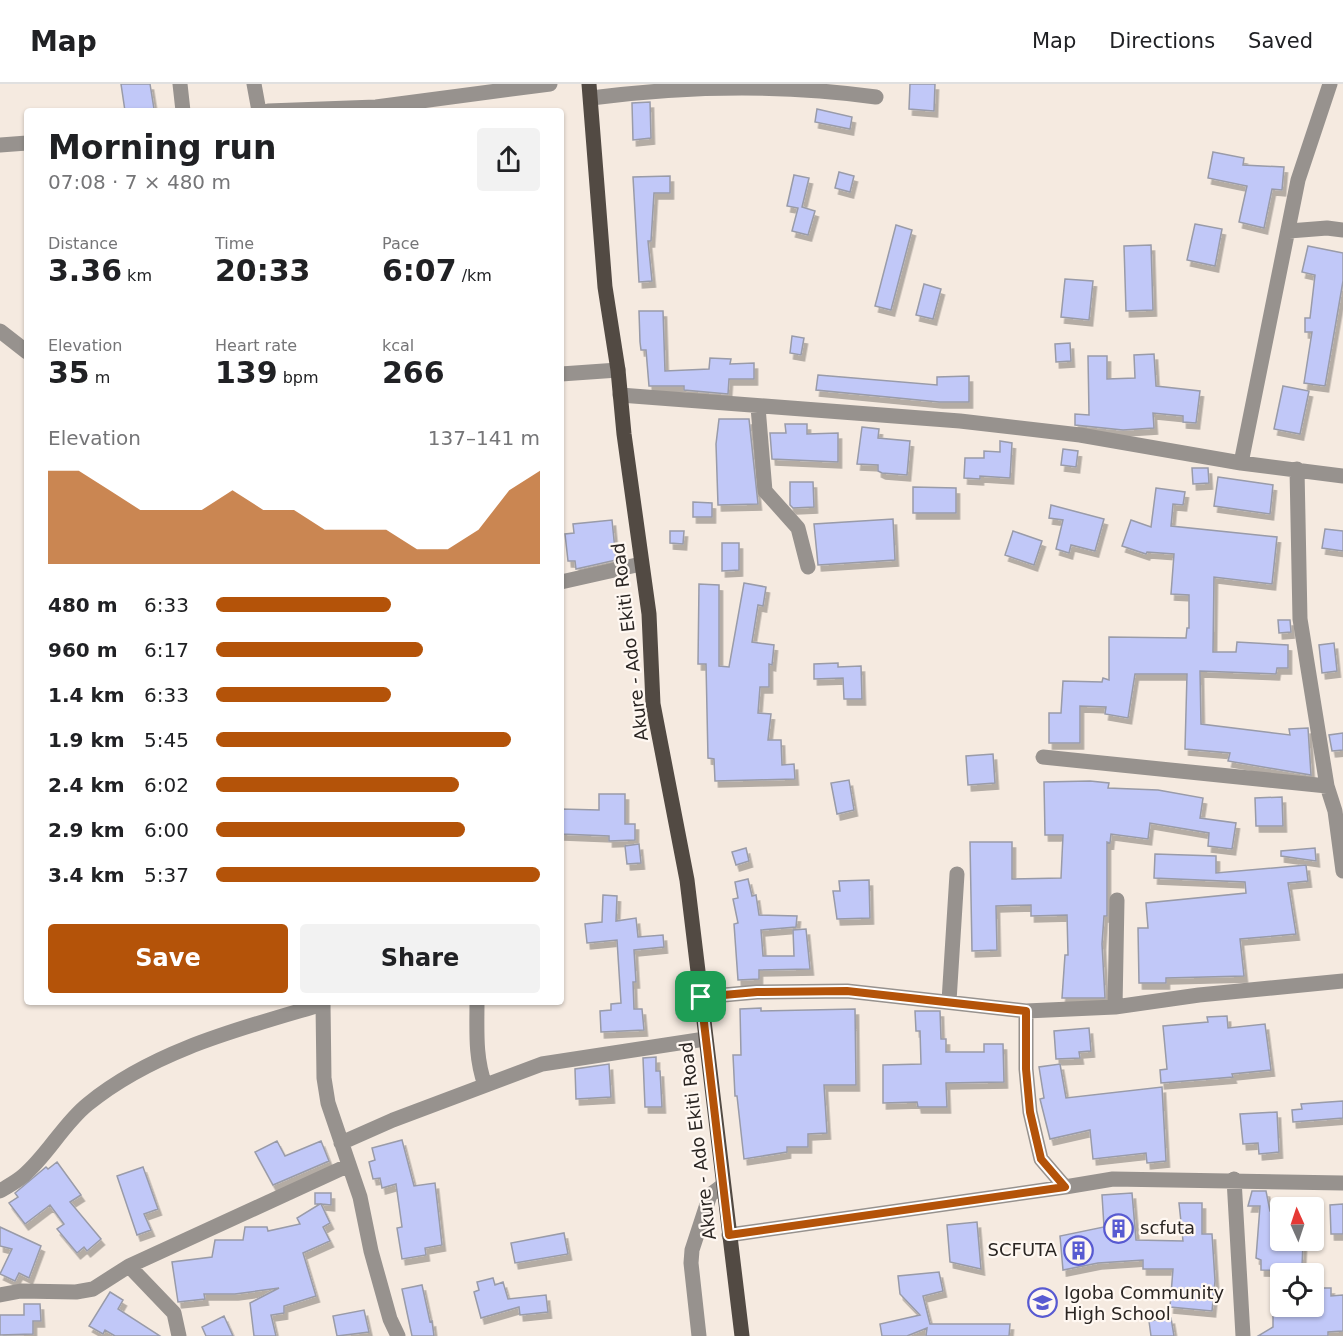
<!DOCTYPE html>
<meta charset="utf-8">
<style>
:root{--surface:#fff;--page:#f2f2f2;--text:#202124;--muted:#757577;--line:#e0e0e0;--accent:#b45309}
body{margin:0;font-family:"DejaVu Sans",sans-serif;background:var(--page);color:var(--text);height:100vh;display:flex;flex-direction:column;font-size:22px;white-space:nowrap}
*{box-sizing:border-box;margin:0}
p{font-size:20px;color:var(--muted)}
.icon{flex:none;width:33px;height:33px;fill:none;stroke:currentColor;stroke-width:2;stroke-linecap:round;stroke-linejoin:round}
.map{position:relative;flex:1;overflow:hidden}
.drawer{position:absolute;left:24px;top:24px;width:540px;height:897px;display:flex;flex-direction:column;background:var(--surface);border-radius:6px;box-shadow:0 2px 4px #0004}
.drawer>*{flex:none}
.needle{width:39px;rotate:357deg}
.fabs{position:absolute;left:1270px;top:1113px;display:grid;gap:12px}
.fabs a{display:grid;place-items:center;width:54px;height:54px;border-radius:6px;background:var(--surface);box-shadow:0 2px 4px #0004;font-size:30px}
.pin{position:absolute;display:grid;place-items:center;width:51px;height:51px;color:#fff;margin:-26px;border-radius:12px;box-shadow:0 3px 9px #0006}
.round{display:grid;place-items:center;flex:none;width:63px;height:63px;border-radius:6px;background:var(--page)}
.head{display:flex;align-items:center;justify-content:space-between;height:102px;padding:0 24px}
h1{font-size:33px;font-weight:700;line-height:45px}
.metrics{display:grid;grid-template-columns:repeat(3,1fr);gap:9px;height:102px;padding:6px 24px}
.metrics div{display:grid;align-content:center}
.metrics b{font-size:30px;font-weight:700}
.metrics small{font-size:16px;font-weight:400}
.metrics p{font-size:16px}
.chart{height:168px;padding:12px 24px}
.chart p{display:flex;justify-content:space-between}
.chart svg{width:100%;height:108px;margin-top:6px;fill:var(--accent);opacity:.7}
.primary-button{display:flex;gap:12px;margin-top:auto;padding:12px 24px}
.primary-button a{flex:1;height:69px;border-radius:6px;background:var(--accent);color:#fff;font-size:24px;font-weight:700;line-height:69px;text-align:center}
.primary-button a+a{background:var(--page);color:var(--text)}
ul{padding:0 24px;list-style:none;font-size:20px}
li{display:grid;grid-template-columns:96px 72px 1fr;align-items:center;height:45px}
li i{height:15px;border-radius:8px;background:var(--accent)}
header{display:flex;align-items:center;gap:36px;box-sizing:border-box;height:84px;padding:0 30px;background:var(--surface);border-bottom:2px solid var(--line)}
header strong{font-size:28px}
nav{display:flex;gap:33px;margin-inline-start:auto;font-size:21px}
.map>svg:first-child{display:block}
</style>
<header>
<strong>Map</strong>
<nav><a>Map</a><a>Directions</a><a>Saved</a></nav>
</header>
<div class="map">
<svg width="1343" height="1252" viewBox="0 0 1343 1252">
<defs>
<filter id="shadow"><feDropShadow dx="3.5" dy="6" stdDeviation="0" flood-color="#0004"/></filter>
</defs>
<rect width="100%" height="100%" fill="#f5eae0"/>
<!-- building -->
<path fill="#c1c8f8" stroke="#999ba8" stroke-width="1.5" filter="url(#shadow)" d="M121,0H150L154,25L125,27Z
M910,0H935L934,27L909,25Z
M650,18L651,54L633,56L632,19Z
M817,25L852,33L850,45L815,38Z
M1213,68L1244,74L1243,81L1284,83L1282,106L1272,105L1264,144L1239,138L1247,102L1208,94Z
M839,88L854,92L850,108L835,104Z
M794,91L809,94L802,123L815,127L808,151L792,147L798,124L787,122Z
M670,92V109H654L651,157H648L652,197L639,198L633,93Z
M1195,140L1222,145L1215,182L1187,176Z
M896,141L912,146L891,226L875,222Z
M1151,161L1153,226L1126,227L1124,162Z
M1308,162L1343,169V197L1325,302L1304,299L1312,248H1305V234H1310L1315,191L1302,188Z
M1065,195L1093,197L1089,236L1061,233Z
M924,200L941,205L933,235L916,231Z
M639,227H663L665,287L709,285L710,274L731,275L730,280L754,279V295H729L728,310L684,306V302H649L646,266H641L640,258Z
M792,252L804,254L801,271L790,269Z
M1070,259L1071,277L1056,278L1055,260Z
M1154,270L1156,302L1200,307L1196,339L1183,338V332L1153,329L1154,344L1123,346L1075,341V330L1089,331L1088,272H1107V295L1135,294L1134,271Z
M818,291L937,301V293L969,292V318H939L816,306Z
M1283,302L1309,307L1300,350L1274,345Z
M719,335H749L758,420L718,421L716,360Z
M785,340H807V350L838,349V378L772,375L770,349H786Z
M862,343L879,345L878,354L910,357L907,391L882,389L878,387V381L857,380Z
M1000,357L1012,359L1010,394L980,392V395L964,394L965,374H984V367L1000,368Z
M1063,365L1078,367L1076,383L1061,381Z
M1192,384H1208L1209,399L1193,400Z
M1218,393L1273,401L1270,430L1214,422Z
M790,398H813L814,423L793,424L790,421Z
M913,403L956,404V429H913Z
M1156,404L1185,408L1183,421L1173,420L1171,442L1277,453L1272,500L1214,493L1213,568H1236L1237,558L1288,561V584H1277L1276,590L1200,587L1201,640L1290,651L1289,645L1308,644L1311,691L1228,677L1230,669L1185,665L1187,590H1135L1128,634L1105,630L1106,623L1080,622V659H1049V629H1061L1063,597L1102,598L1103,594L1109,596V553L1186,554L1187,544H1189V511L1171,510L1174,470L1147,468L1146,470L1122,462L1131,436L1151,443Z
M693,418L712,419V433H693Z
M1051,421L1104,435L1095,467L1071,461L1069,469L1056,465L1063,436L1049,434Z
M893,435L895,476L818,481L814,440Z
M612,436L616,476L576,485L575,477H568L565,450L574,449L573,440Z
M1325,445L1343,447V467L1322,464Z
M670,447H684L683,460L670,459Z
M1013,447L1042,457L1034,481L1005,471Z
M722,459H739V486L722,487Z
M744,499L766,503L763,522L758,521L752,558L774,561L772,581L769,580V603H760L758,629L771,630L768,656H781L782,681L794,680L795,695L715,697L714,675L708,674L706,580H698L699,500L719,501V582L729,583Z
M1278,536H1290L1291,548L1279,549Z
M1334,559L1337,587L1322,589L1319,561Z
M838,579V583L861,582L862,615H844L843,594L814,595V580Z
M1343,649V666L1332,667L1329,651Z
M993,670L995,699L968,701L966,672Z
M849,696L854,726L837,730L831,699Z
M1090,697L1109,699L1108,704L1158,706L1203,714L1200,734L1236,739L1232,765L1208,762L1209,749L1150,739L1148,755L1111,750L1110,759L1107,758V832H1104L1102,860L1105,914H1062L1065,871H1068L1067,831L1031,832V821L996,822L997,866L972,867L970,758H1012V795L1061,794L1063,751H1045L1044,698Z
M599,710H625V740H635V756L609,757V752L561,750V725L599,726Z
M1282,713L1283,742H1256L1255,714Z
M639,760L641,779L627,780L625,762Z
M746,764L749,777L736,781L732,768Z
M1315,764L1316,777L1281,772V767Z
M1155,770L1216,772V789L1306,781L1308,797L1288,799L1296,850L1240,855L1244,892L1166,894V899H1139L1138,844H1148L1146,819L1246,809L1245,798L1154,794Z
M748,795L752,812L756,811L759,831L797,832L796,843L761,846L763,872H794L793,846L806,845L810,885L759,886V895L738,896L734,840L738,839L733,815L738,814L735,798Z
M869,796L870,834L837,835L833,807H840L839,797Z
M603,811L617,812L616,837L636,834L638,853L663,851L664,863L634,866L636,898H633L634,925H642L644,946L601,948L600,927L611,926V920L621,919L617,856L587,859L585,840L602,838Z
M761,924V927L855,925L856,1001H824L827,1049L808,1050V1063H787V1068L744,1075L737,1012H735L733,971H741L740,925Z
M915,927H940L941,955H946V968H984V960H1003L1004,998L946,999L947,1023H918L917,1018L883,1019V981L921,980L920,947H916Z
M1227,932L1228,944L1265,940L1271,986L1232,990L1233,993L1161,999L1160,986L1167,985L1163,942L1208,938L1207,933Z
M1089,944L1091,967L1079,968L1080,974L1056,975L1054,947Z
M656,973V987H660L662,1023H645L643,974Z
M609,980L611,1013L576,1015L575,985Z
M1060,980L1066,1014L1162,1003L1166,1077L1147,1079L1146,1069L1093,1075L1090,1046L1050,1055L1040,1015L1044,1014L1039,983Z
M1343,1017V1034L1293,1038L1292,1026L1302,1025L1301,1020Z
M1277,1028L1279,1068L1259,1070L1258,1059L1243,1060L1240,1030Z
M402,1056L414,1102L435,1099L442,1161L425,1164L426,1171L402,1175L397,1144L402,1143L396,1100L382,1104L380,1094L373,1095L369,1078L375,1076L372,1064Z
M277,1057L285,1072L321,1057L329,1077L273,1101L255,1068Z
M57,1078L81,1111L70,1118L101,1155L87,1167L84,1163L77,1169L57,1145L64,1140L50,1121L25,1140L9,1119L18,1113L15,1109L46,1083L48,1085Z
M143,1083L158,1125L144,1130L151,1146L137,1151L117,1092Z
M1252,1107H1266L1270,1127H1281V1158L1303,1159L1302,1182L1299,1187L1261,1186V1176L1256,1174L1260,1122H1248Z
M315,1109H331V1121L321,1120L330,1139L323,1143L330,1157L303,1169L316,1212L284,1222V1229L271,1231L276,1252H254L250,1219L279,1204L235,1210H204L205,1215L178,1218L172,1178L212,1173L215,1156H243L245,1143H267L268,1147L300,1140L297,1134L320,1120H315Z
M1132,1109L1136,1156L1183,1157L1179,1119H1202V1150H1212L1215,1197L1212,1227L1170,1223L1173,1185H1143V1176L1098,1179L1063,1186L1060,1152L1104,1143L1102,1111Z
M1343,1120V1150H1331L1330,1121Z
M977,1138L981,1185L950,1178L947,1141Z
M0,1143L41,1162L29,1194L19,1189L15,1197L0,1190L12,1165L0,1162Z
M564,1149L568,1170L515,1179L511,1159Z
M939,1188L943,1207L923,1212L930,1240H1010L1009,1252H926L927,1244L907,1252H882L880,1240L920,1231L900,1210L898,1192Z
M493,1194L495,1201L503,1198L508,1215L546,1211L548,1228L520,1231L519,1223L481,1234L474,1208L479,1206L477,1198Z
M422,1201L430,1238L432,1237L434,1252H412L402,1205Z
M1314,1204H1331V1212L1343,1211V1247L1328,1248V1252H1258L1273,1243V1222H1314Z
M110,1208L123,1216L118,1225L160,1252H115L105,1246L103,1250L89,1242Z
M24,1220H40L41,1237H33V1250L0,1251V1231H24Z
M364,1226L369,1248L337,1252L333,1232Z
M224,1232L233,1252H206L202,1243Z
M1171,1234L1174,1252H1151L1149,1237Z"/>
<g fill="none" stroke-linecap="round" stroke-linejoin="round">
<!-- minor -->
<path stroke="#97928e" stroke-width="15" d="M180,0L183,27
M254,0L259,27
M591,14C685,2 782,0 876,13
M268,27L376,23L550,0
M0,61L27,59
M1289,147L1327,144L1343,146
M0,247L27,268
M561,290L618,286
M620,311L960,337L1080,351L1241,379L1343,392
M758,323L765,407L798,444L808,483
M1241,379L1298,96L1330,0
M1297,385L1300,535L1327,702L1335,727L1343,787
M561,498L641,480
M1043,673L1327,702
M701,913L757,908L847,907L1026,927L1115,923L1199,911L1343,897
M949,917L957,790
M477,918C477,947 475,973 485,1001
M1115,923L1117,816
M1026,927V985L1030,1028L1041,1075L1065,1103L1113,1095L1343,1099
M341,1059L393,1036L542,980L705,955
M1234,1095L1243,1252
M0,1107C8,1102 16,1098 23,1092C48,1071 63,1040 88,1020C154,966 242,944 323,920L324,994L328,1019L360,1113L371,1167L390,1235L398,1252
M729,1151L1065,1103
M129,1182L347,1082
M0,1211L21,1207L76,1208L93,1205L129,1182L174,1229L179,1252
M699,1252L691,1179L692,1166L710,1111L722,1102"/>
<!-- primary -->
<path stroke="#524a43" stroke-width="15" d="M589,0L605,203L618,286L624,350L649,530L653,620L687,796L742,1252"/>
</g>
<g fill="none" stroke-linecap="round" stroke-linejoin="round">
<defs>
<path id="route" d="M847,907L1026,927V985L1030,1028L1041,1075L1065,1103L729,1151L701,913L757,908Z"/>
</defs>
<!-- route casing -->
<use href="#route" stroke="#fff" stroke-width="12"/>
<!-- route -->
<use href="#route" stroke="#b45309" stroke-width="8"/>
</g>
<!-- icons -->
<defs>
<symbol id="building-ring" viewBox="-11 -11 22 22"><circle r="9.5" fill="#fff8f2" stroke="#585ad1" stroke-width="1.5"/><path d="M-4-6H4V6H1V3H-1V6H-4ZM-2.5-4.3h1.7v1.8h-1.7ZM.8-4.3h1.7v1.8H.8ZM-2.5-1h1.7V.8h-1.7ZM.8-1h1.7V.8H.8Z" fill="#585ad1"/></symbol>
<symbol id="school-ring" viewBox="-11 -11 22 22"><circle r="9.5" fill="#fff8f2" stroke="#585ad1" stroke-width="1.5"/><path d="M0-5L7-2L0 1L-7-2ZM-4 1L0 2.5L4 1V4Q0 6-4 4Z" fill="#585ad1"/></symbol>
</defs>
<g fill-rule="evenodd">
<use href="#building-ring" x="1102" y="1128" width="33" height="33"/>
<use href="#building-ring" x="1062" y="1150" width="33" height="33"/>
<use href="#school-ring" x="1026" y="1202" width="33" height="33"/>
</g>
<g text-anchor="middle" stroke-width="4.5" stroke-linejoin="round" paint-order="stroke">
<!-- street labels -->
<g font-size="18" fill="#2a2522" stroke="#fff8f2">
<text transform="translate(630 558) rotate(-97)" y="6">Akure - Ado Ekiti Road</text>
<text transform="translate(698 1057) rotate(-97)" y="6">Akure - Ado Ekiti Road</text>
</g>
<!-- poi labels -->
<g font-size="18" fill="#2a2522" stroke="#fff8f2" text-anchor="start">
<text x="1140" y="1150">scfuta</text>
<text x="1057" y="1172" text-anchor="end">SCFUTA</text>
<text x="1064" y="1215">Igoba Community<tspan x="1064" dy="21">High School</tspan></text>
</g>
</g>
</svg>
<div class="fabs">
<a><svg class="needle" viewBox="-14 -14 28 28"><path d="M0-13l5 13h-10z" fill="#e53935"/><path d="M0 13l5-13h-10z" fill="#757577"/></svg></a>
<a><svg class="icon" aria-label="locate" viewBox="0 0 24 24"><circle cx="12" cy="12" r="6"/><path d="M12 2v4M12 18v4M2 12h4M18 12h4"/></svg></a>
</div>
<div class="pin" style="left:701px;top:913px;background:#1e9e55"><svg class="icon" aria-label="arrive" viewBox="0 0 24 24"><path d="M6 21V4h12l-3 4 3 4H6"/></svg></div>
<section class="drawer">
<div class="head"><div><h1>Morning run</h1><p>07:08 · 7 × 480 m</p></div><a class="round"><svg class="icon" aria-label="share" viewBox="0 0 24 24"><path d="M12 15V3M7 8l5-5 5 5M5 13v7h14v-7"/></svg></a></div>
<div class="metrics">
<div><p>Distance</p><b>3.36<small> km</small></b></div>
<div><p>Time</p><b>20:33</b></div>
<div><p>Pace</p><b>6:07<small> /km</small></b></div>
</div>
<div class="metrics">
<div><p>Elevation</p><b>35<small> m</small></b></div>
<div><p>Heart rate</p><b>139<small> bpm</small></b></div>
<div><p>kcal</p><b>266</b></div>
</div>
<div class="chart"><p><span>Elevation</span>137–141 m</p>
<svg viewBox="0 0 160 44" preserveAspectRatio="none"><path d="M0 44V6L10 6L20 14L30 22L40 22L50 22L60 14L70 22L80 22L90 30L100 30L110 30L120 38L130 38L140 30L150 14L160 6V44z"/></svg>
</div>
<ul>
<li><b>480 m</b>6:33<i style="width:54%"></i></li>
<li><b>960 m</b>6:17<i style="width:64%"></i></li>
<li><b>1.4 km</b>6:33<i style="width:54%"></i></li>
<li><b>1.9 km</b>5:45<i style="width:91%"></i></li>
<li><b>2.4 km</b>6:02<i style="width:75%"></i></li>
<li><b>2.9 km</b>6:00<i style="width:77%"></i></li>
<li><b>3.4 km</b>5:37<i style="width:100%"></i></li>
</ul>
<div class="primary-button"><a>Save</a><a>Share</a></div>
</section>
</div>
